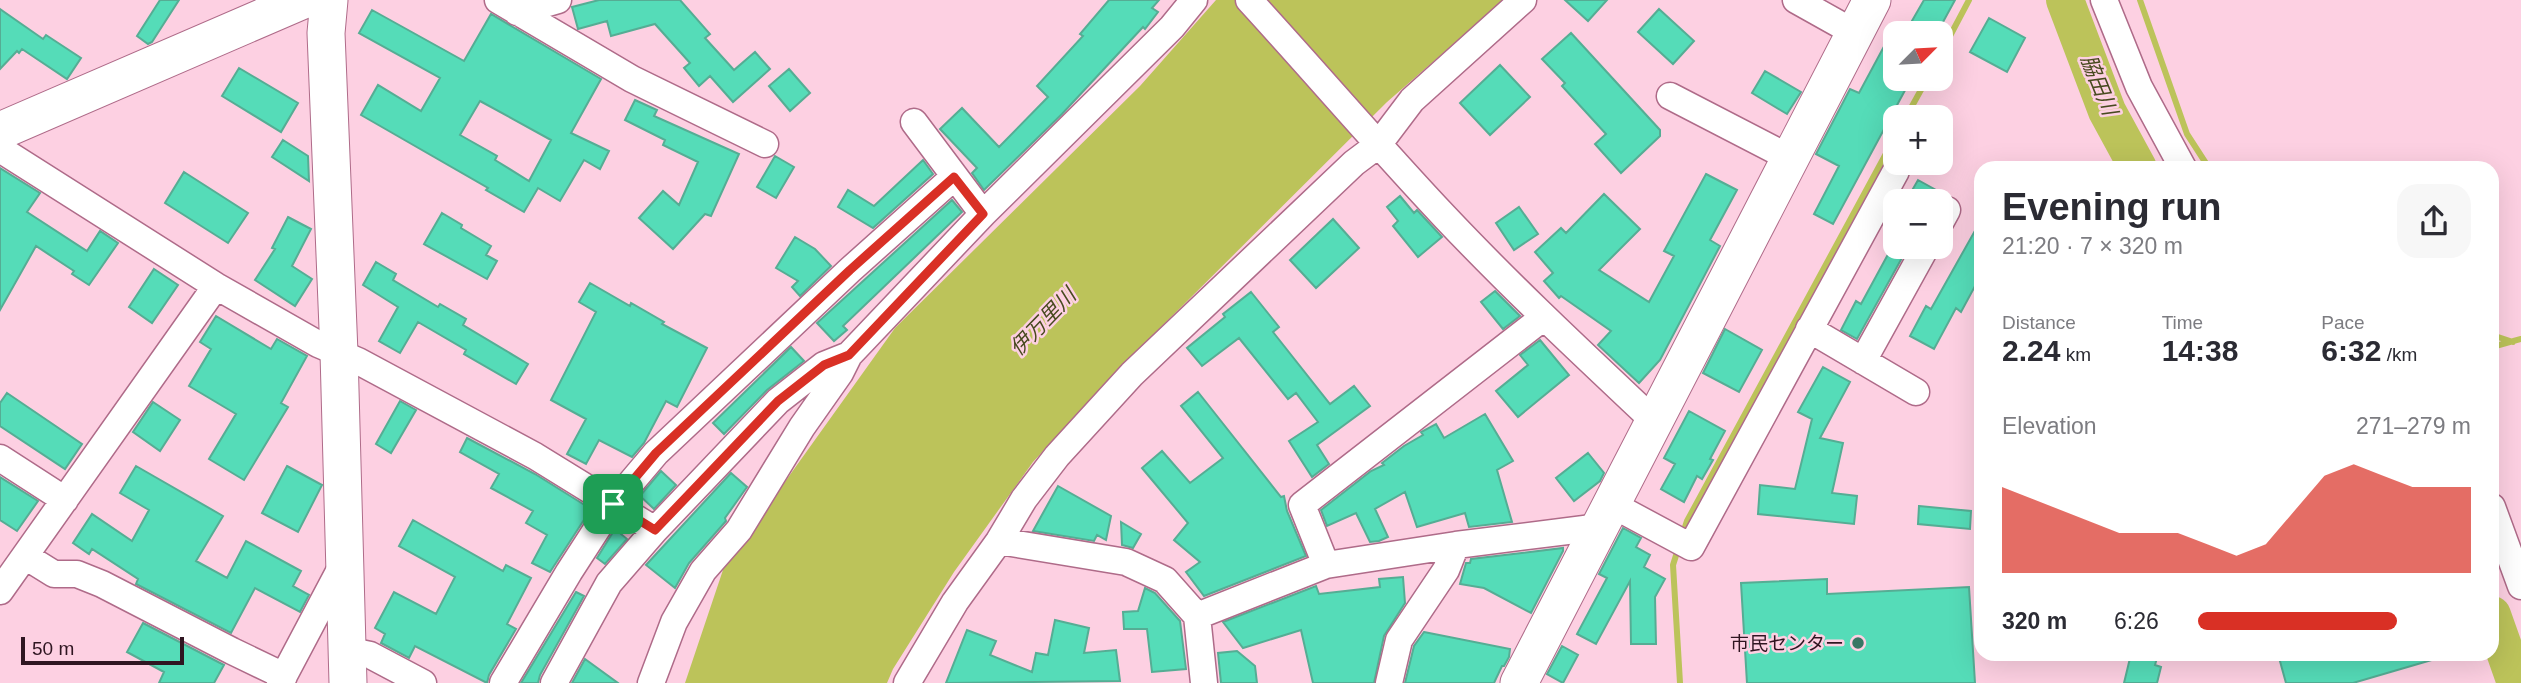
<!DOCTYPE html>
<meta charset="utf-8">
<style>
:root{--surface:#fff;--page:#f7f7f7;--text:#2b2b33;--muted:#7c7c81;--accent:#d93025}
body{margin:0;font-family:Arial,"Noto Sans JP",sans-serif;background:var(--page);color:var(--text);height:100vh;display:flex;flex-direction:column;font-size:26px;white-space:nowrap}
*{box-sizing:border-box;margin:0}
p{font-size:23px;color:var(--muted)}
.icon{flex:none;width:38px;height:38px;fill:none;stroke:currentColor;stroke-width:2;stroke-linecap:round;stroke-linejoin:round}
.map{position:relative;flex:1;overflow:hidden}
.sheet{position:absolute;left:1974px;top:161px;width:525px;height:500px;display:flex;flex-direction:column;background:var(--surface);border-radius:21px;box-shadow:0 7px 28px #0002}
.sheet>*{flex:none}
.needle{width:46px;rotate:66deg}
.tools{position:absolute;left:1883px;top:21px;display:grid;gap:14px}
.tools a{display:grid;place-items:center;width:70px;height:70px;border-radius:14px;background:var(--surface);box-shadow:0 7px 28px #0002;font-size:35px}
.scale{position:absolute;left:21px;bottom:18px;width:163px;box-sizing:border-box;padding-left:7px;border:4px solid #2f1521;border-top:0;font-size:19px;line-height:24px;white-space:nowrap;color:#2f1521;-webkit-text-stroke:5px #fdd0e2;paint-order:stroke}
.pin{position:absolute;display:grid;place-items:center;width:60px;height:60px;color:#fff;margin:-30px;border-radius:14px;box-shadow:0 4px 10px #0006}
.round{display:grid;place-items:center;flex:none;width:74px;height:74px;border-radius:21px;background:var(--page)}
.overview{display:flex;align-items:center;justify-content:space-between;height:119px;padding:0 28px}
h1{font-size:38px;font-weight:700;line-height:52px}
.stats{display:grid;grid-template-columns:repeat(3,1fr);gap:10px;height:119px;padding:7px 28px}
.stats div{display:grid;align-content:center}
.stats b{font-size:30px;font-weight:700}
.stats small{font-size:19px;font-weight:400}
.stats p{font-size:19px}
.chart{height:196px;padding:14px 28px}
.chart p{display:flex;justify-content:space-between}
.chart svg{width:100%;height:126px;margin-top:7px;fill:var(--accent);opacity:.7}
ul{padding:0 28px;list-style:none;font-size:23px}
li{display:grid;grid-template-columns:112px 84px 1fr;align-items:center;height:52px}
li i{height:18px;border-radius:9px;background:var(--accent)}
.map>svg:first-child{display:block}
</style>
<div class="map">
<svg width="2521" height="683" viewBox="0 0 2521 683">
<rect width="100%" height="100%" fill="#fdd0e2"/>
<!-- water -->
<path fill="#bcc35a" d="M1216,0H1504L1387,102L1118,370L1033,462L954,572L893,669L887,683H685L724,567L895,328L1140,86Z"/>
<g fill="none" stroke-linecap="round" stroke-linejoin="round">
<!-- stream -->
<path stroke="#bcc35a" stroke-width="6" d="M2140,0L2187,134L2209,168
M1941,53L1969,0
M1906,117L1927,79
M2492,335L2513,342
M2492,347L2521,339
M1682,536L1687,521L1895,137
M1679,546L1673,565L1680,683"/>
<!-- river -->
<path stroke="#bcc35a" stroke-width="38" d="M2065,0L2107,111L2138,168
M2492,615L2516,683"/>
</g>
<!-- building -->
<path fill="#55dcb8" stroke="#55ad94" stroke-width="2" fill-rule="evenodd" d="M160,0H179L152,42L148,44L137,36Z
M599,0H680L710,34L705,38L734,70L755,52L770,69L733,102L710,76L699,86L684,68L690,63L655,24L611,36L607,21L578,29L572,7Z
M1109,0H1159L1152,8L1158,12L1145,29L1143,27L1062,114L984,190L972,173L977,168L940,129L962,108L999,147L1048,97L1037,86L1083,36L1080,34Z
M1565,0H1607L1588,21Z
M1924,0H1955L1937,33H1905Z
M0,9L43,39L46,35L81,58L67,79L22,49L19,53L17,51L0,69Z
M1659,9L1694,41L1673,64L1638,32Z
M372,10L464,61L491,14L601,79L571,133L609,151L600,169L584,160L560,201L538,188L524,212L486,190L488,188L361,115L378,85L421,111L440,78L359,33ZM480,101L551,140L529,181L495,160L497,156L460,135Z
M1989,18L2025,38L2007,72L1970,52Z
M1895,26V79L1910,81L1833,224L1814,214L1839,166L1816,154L1850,89L1859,93Z
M1571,33L1660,130V136L1621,173L1595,144L1606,134L1562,86L1565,83L1542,59Z
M1500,65L1530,97L1490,135L1460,103Z
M239,68L298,103L281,132L222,96Z
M789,69L810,93L790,111L769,86Z
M1765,71L1801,92L1787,114L1752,93Z
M635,100L657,110L654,116L739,154L711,216L705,214L673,249L639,218L663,191L679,205L698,162L663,145L665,140L625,120Z
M283,140L308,156L309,181L272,157Z
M775,156L794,167L776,198L757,187Z
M923,160L933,174L873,228L838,207L848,190L874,206Z
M0,168L40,193L27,212L87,251L100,231L118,243L89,285L72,274L74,271L36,246L0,310Z
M184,172L248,213L228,243L165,203Z
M1706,174L1737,190L1710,240L1720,246L1660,360L1639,383L1598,345L1611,331L1561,296L1559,298L1544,281L1553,273L1535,252L1561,228L1566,233L1604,194L1640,229L1599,270L1649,302L1674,256L1664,251Z
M1918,180L1945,195L1934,201H1906Z
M1400,196L1414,213L1417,210L1442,237L1418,257L1393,226L1398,221L1387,207Z
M952,200L962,212L843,326L847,330L834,341L817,323Z
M1519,207L1538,234L1514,250L1496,223Z
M442,213L462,225L461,228L491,246L486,255L497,261L487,279L424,244Z
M288,217L311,229L292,266L312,279L295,306L255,280L275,249L272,248Z
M1333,219L1359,248L1316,288L1290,260Z
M1981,220V275L1961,312L1956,308L1934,349L1910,336L1926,306L1931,309Z
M795,237L815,249L831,266L800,296L792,287L798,281L776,268Z
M1892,247H1908L1857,339L1841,330L1856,301L1861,304Z
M376,262L396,274L393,280L438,307L440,304L466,319L463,325L528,364L516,384L464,354L466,350L418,322L400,353L379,341L398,307L363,285Z
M154,269L178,285L152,323L129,307Z
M590,283L630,306L631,303L664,322L662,324L707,348L677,407L666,401L644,443L632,457L599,440L586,464L567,454L586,419L551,400L596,312L579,302Z
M1495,291L1520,316L1503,329L1481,302Z
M1251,292L1279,327L1273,332L1330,404L1354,386L1370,406L1317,445L1329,464L1312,477L1289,441L1318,422L1296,393L1288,399L1239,338L1202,366L1187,348L1225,317L1223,314Z
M216,316L271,349L277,339L307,356L281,403L288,407L244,480L209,459L236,414L189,386L211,349L200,342Z
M1725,329L1762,350L1739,392L1703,373Z
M1540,340L1569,375L1518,417L1496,391L1528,365L1520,355Z
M791,347L804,361L767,390L724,434L713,423Z
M1823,367L1850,382L1820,438L1843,443L1832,493L1857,496L1854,524L1758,514L1760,485L1795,489L1812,419L1798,412Z
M1198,392L1281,497L1284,496L1287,511L1306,556L1204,596L1186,572L1200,562L1174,540L1188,523L1142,468L1162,451L1190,483L1223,458L1181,406Z
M7,393L82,444L65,469L0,426V403Z
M400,401L416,410L391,453L376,444Z
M153,402L180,420L160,451L133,432Z
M1689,411L1725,431L1710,459L1713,460L1702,479L1697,476L1684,502L1661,489L1675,464L1664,458Z
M1485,414L1513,461L1497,470L1512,522L1469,527L1465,513L1417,527L1405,492L1375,509L1388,537L1379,541L1370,542L1356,513L1327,526L1321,510L1371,471L1384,465L1382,463L1404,446L1423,435L1421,432L1436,424L1444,438Z
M467,438L535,474L591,509L550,572L532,563L547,535L526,523L533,511L491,488L499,474L460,452Z
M1588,453L1604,473L1600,481L1574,501L1556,478Z
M136,466L223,516L196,561L227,578L246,541L301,571L293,586L309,595L300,612L255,588L231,633L136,584L138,579L92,549L89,554L73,543L92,514L132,541L149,510L120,493Z
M287,466L322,485L298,532L262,513Z
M661,471L676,485L654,509L640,496Z
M731,473L747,487L725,518L726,521L689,563L675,588L646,565Z
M0,477L38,501L17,531L0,520Z
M1058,486L1111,516L1106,540L1097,535L1094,541L1033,531Z
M1919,506L1971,511L1970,529L1918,524Z
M413,520L503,571L506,565L531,578L507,624L516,629L489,675L487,683L415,646L409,658L381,643L385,634L375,628L394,592L436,614L455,577L399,546Z
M1121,522L1141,534L1133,548L1122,545Z
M1623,528L1641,538L1636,547L1650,555L1644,567L1665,579L1655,597L1656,644H1631L1630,581L1596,644L1577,634L1607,578L1599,574Z
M615,529L627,539L605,564L597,558Z
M1563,548V551L1531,613L1484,588L1460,584L1466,563H1470L1471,559Z
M1403,577L1405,603L1384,636L1374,683H1313L1301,630L1243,648L1223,622L1316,586L1319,594L1380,587L1379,579Z
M1827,579V594L1969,587L1975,683H1747L1741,583Z
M1145,588L1155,593L1180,621L1186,669L1152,672L1147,629H1124L1123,612L1138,611Z
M576,592L584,596L540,675L538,683H521Z
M1055,620L1089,628L1084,653L1116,650L1120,681L946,683L967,630L996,641L990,655L1032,672L1036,653L1048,655Z
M143,623L224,665L214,683H159L164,672L127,652Z
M1424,632L1510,649L1509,657L1504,666H1502L1494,683H1405L1414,646Z
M1562,646L1578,655L1563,683L1547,674Z
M1237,651L1255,666L1257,683H1221L1218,653Z
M2131,654H2158L2155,665L2161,667L2157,683H2124Z
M2278,654H2434L2435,659L2353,683H2286Z
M585,659L618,683H572Z"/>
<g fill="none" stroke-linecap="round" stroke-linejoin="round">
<defs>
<path id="street" d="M498,0L632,79L765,144
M1249,0C1315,72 1378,146 1445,217C1512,288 1583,354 1654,421
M1796,0L1855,33
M2104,0L2139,87L2183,168
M517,12L558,0
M1670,96L1790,158
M914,122L983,214
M0,149L216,286L318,344L358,361L535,456L655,530
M1941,221L1947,210
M1809,329L1916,392
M1863,361L1926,247
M0,458L65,500
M1611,504L1691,547L1896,171
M2492,507L2521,586
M999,541L1126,562L1165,580L1197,616
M25,556L54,574H77L102,584L232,651L284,676
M1326,565L1302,505L1544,317
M0,591L216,286
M346,650L370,655L423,683
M280,683L343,564
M503,683L569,572L613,504L656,453L850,270L954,177
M554,683L609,583L655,530L778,401L824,365L849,355
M651,683L674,622L703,571L739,530L802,427L840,373L849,355L983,214L1172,27L1194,0
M907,683L955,602L999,541L1024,499L1057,456L1132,374L1354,163L1378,145L1412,100L1523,0
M1204,683L1197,616L1326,565L1456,545L1600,527
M1389,683L1399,640L1446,570L1456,545"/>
<path id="secondary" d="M329,0L326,33L339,353L348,683
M0,131L303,0
M1519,683L1872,0"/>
</defs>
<!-- street casing -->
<use href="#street" stroke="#af6b89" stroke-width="29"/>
<!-- secondary casing -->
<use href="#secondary" stroke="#af6b89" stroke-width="39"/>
<!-- street -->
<use href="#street" stroke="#fff" stroke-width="26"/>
<!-- secondary -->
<use href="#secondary" stroke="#fff" stroke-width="37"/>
</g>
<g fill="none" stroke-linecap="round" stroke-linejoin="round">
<defs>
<path id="route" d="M954,177L983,214L849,355L824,365L778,401L655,530L613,504L656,453L850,270Z"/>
</defs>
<!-- route casing -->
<use href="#route" stroke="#fff" stroke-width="14"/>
<!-- route -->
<use href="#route" stroke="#d93025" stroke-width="9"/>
</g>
<!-- markers -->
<circle fill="#377664" stroke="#fdd0e2" stroke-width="2.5" cx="1858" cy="643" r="7"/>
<g text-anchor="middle" stroke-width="5" stroke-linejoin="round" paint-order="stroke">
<!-- poi labels -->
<g font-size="19" fill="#2f1521" stroke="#fdd0e2" text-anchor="end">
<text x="1844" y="650">市民センター</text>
</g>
<!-- water labels -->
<g font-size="21" font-style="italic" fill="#484a1f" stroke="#fdd0e2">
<text transform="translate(2099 85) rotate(68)" y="7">脇田川</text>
<text transform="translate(1043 322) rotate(-46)" y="7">伊万里川</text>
</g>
</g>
</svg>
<div class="tools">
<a><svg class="needle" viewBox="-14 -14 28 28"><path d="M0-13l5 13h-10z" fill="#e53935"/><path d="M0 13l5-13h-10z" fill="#7c7c81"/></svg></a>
<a>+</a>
<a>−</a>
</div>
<div class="scale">50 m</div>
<div class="pin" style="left:613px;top:504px;background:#1e9e55"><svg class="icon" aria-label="arrive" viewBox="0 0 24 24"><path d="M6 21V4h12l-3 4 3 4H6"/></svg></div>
<section class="sheet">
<div class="overview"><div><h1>Evening run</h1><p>21:20 · 7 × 320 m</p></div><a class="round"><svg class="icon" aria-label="share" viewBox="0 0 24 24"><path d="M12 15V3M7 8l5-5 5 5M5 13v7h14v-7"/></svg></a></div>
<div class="stats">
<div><p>Distance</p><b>2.24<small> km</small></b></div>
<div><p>Time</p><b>14:38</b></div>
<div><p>Pace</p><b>6:32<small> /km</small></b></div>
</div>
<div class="chart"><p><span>Elevation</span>271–279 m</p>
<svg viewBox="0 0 160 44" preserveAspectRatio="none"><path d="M0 44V14L10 18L20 22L30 26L40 30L50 30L60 30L70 34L80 38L90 34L100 22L110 10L120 6L130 10L140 14L150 14L160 14V44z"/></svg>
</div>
<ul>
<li><b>320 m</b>6:26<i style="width:73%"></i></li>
</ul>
</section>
</div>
